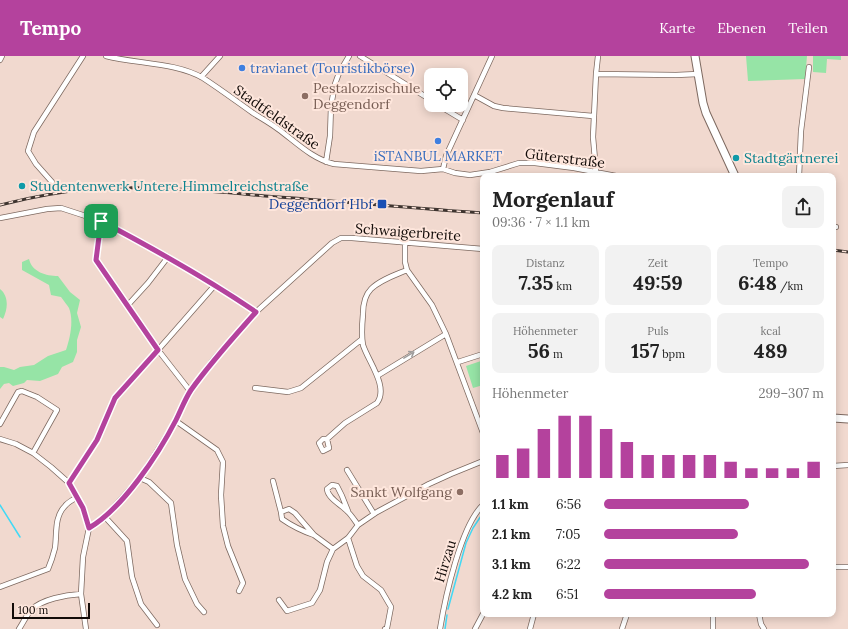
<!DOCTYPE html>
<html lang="de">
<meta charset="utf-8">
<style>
:root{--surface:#fff;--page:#f2f2f2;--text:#222;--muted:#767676;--accent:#b4429d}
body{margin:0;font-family:Lora,serif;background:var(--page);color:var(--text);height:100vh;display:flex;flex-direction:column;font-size:15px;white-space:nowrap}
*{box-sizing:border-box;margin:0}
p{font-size:13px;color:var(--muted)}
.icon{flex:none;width:22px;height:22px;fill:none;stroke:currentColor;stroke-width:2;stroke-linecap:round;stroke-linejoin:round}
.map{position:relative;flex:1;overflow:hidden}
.side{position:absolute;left:480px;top:117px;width:356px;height:444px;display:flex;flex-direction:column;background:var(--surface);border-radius:8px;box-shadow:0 2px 10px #0003}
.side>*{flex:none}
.fabs{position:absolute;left:424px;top:12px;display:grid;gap:8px}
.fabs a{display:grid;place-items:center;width:44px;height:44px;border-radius:8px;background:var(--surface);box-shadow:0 2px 10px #0003;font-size:20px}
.scale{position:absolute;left:12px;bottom:10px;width:78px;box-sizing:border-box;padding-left:4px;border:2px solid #120b08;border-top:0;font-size:11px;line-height:14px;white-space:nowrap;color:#120b08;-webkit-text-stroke:3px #fee6dc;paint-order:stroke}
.pin{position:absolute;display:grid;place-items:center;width:34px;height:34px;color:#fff;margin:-17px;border-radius:8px;box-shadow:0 2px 6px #0006}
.round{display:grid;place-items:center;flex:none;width:42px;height:42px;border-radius:8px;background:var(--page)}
.head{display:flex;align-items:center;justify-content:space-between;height:68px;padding:0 12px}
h1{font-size:22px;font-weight:800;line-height:30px}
.stats{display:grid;grid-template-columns:repeat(3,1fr);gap:6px;height:68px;padding:4px 12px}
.stats div{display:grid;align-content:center;border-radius:8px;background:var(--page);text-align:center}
.stats b{font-size:20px;font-weight:800}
.stats small{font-size:11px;font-weight:400}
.stats p{font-size:11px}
.chart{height:112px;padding:8px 12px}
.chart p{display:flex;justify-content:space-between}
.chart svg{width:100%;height:72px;margin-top:4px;stroke:var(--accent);stroke-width:6}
ul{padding:0 12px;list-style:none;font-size:13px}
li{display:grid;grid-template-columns:64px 48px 1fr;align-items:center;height:30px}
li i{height:10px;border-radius:5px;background:var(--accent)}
header{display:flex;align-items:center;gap:24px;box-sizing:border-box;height:56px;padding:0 20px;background:var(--accent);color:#fff}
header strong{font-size:19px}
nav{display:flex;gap:22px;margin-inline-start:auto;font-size:14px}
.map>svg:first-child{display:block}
</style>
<header>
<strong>Tempo</strong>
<nav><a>Karte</a><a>Ebenen</a><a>Teilen</a></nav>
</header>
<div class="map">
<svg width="848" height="573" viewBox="0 0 848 573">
<rect width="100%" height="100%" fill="#f1d9cf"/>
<!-- green -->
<path fill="#96e4a6" d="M746,0H807L805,23L748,25Z
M813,0H841V4L827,3L826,17L813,16Z
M29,203C32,216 46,220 58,220L70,236L80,244L77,257L81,271L77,284V296L73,306L62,311L58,318L40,325L27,324L24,327L13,330L9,327L4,328L0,333V311H4L14,314L20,311L34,309L48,300L66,294C70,282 74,265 69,252C67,249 64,245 61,241L51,239L49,229L22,214V206Z
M0,233C9,240 8,253 3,263L0,261Z
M481,305L483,306V329L473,332L466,310Z"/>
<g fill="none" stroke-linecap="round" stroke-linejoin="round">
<!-- stream -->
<path stroke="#41d9f5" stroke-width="1.5" d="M0,449L20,481
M448,553L466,487L473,472L483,457
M445,573L447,559"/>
<defs>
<path id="street" d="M106,0C136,8 175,6 203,22C220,33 236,45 253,57C261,62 270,67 278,73C296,86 312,103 334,108L421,115L443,113L455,117L470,119L490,116L519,107H535L574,112L616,120
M360,0L431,44
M0,4L2,0
M596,18L598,0
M201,21L220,0
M474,39L494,50L503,52L593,60
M438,49L463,64
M326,106L330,80L331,50L335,28L339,17L349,0
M443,113L446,100L492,0
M596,115L593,81L596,18L676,19L698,18
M799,120L801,75L809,11
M52,126L36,108L28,95L34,76L83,0
M0,162L47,153L61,152L101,165L168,201L230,238L256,256
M101,165L96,204L158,294L190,335
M833,171H836
M405,187V206L407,214L432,249L446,278L483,377
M127,250L148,227L168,201
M458,306L483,298
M377,320L446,278
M255,332L288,336L301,332L362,283
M176,365L217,394L223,406L221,439L223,470L228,490L243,527L239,535
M0,368L18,336L22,335L37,341L57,354L33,397
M0,383L16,388L33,397L51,411L69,427L83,452L89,472L83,501L81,538L86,573
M327,383L329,392L323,395L319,387L323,383H327L345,367L377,347C389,331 368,305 363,289C361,279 362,269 363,258C363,249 364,240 371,233C380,224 395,219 407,214
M833,410L848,409
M347,414L374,458
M140,422L149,426L171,447L177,489L185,523L197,548L204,556
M273,425L281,456
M69,427L97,384L115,343L215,229
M348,455L342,440L337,430L332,429L327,433C328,443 342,449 348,456C352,460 355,465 358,469
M105,461L127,485L132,521L141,548L157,569
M89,472L105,461L140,422L176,365L190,335L213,304L256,256L332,187L341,182H352L483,193
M314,479C302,475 292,470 282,463L281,456L289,453L295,457L314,479L333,493
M348,482L357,510L363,520L381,534L391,551L387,572L385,573
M833,511H848
M0,531L48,513C51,506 53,500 55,492C57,478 54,461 65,450C68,446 73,444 77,441
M279,544L287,555L312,547L320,534L327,506L333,493L348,482L358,469L377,456L429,428L451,418L483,405
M713,558V573
M759,558L761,568L764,573
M19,573C23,567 26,560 31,554C42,543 66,539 81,538
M440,573C445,542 461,469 483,449
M475,573L483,558
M530,573L534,558
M622,573L627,558"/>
<path id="secondary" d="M695,0L703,47L706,57L735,120
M833,362L848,363"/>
</defs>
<!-- street casing -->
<use href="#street" stroke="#7d6960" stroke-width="6"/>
<!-- secondary casing -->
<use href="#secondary" stroke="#7d6960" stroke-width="9"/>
<!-- street -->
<use href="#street" stroke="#fff" stroke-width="4.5"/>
<!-- secondary -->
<use href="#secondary" stroke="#fff" stroke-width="7"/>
<defs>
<path id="rail" d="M0,149C31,141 63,135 96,133C152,129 209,135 265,140C338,145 410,152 483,157
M833,194L848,196"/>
</defs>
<!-- rail casing -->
<use href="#rail" stroke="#3e342f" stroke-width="3"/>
<!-- rail -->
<use href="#rail" stroke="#fee6dc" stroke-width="1.5" stroke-dasharray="4.5" stroke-linecap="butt"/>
</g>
<!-- one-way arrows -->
<defs><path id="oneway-shaft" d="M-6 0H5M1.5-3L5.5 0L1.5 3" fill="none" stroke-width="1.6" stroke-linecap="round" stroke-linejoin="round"/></defs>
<use stroke="#a09d9c" href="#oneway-shaft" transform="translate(409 299) rotate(-31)"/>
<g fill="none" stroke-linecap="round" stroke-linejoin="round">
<defs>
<path id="route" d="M101,165C154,193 206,222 256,256C234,281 211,306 191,334C185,343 181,354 176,364C158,399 123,452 89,472L83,452L69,427L97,384L115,342L158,294L96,204Z"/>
</defs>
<!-- route casing -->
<use href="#route" stroke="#fff" stroke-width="8"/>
<!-- route -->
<use href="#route" stroke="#b4429d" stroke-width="5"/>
</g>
<!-- markers -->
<g fill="#3f7fe0" stroke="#fee6dc" stroke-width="1.5">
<circle cx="242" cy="12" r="4"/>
<circle cx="438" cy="85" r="4"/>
</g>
<g fill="#8d6e63" stroke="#fee6dc" stroke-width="1.5">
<circle cx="305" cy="40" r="4"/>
<circle cx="460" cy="436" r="4"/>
</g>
<g fill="#0f9aa8" stroke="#fee6dc" stroke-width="1.5">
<circle cx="736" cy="102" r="4"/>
<circle cx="22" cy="130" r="4"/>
</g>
<rect fill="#1a4fb4" stroke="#fee6dc" stroke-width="1.5" x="377" y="143" width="10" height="10" rx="2"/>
<g text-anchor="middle" stroke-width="4" stroke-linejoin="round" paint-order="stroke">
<!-- shop labels -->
<g font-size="14" fill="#366cbe" stroke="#fee6dc" text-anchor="start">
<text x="250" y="17">travianet (Touristikbörse)</text>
<text x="438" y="105" text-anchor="middle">iSTANBUL MARKET</text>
</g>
<!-- education labels -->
<g font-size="14" fill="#785e54" stroke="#fee6dc" text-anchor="start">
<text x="313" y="37">Pestalozzischule<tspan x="313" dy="16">Deggendorf</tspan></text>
<text x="452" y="441" text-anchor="end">Sankt Wolfgang</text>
</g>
<!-- street labels -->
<g font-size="14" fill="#120b08" stroke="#fee6dc">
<text transform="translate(277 61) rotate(35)" y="5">Stadtfeldstraße</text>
<text transform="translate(565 102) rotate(7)" y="5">Güterstraße</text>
<text transform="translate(408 176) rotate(4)" y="5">Schwaigerbreite</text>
<text transform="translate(445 505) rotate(-73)" y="5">Hirzau</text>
</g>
<!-- culture labels -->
<g font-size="14" fill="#0d838f" stroke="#fee6dc" text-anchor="start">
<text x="744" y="107">Stadtgärtnerei</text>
<text x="30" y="135">Studentenwerk Untere Himmelreichstraße</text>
</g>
<!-- transit labels -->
<g font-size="14" fill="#164399" stroke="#fee6dc" text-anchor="end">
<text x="373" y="153">Deggendorf Hbf</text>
</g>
</g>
</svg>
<div class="fabs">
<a><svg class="icon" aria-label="locate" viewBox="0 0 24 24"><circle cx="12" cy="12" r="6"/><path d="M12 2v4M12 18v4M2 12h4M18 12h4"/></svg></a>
</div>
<div class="scale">100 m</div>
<div class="pin" style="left:101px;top:165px;background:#1e9e55"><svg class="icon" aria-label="arrive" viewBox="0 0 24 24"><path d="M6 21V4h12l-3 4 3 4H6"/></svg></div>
<section class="side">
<div class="head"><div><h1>Morgenlauf</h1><p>09:36 · 7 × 1.1 km</p></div><a class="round"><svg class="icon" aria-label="share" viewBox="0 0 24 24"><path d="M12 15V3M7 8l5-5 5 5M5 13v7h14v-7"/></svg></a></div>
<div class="stats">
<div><p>Distanz</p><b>7.35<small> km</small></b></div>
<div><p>Zeit</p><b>49:59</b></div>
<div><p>Tempo</p><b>6:48<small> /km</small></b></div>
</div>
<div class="stats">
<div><p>Höhenmeter</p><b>56<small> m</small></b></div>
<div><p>Puls</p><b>157<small> bpm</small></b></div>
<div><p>kcal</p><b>489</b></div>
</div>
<div class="chart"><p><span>Höhenmeter</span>299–307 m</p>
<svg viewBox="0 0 160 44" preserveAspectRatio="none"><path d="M5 44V30M15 44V26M25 44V14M35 44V6M45 44V6M55 44V14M65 44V22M75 44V30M85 44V30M95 44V30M105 44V30M115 44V34M125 44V38M135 44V38M145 44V38M155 44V34"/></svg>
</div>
<ul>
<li><b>1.1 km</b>6:56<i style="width:66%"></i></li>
<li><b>2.1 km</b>7:05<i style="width:61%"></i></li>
<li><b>3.1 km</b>6:22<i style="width:93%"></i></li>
<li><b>4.2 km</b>6:51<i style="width:69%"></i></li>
</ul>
</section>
</div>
